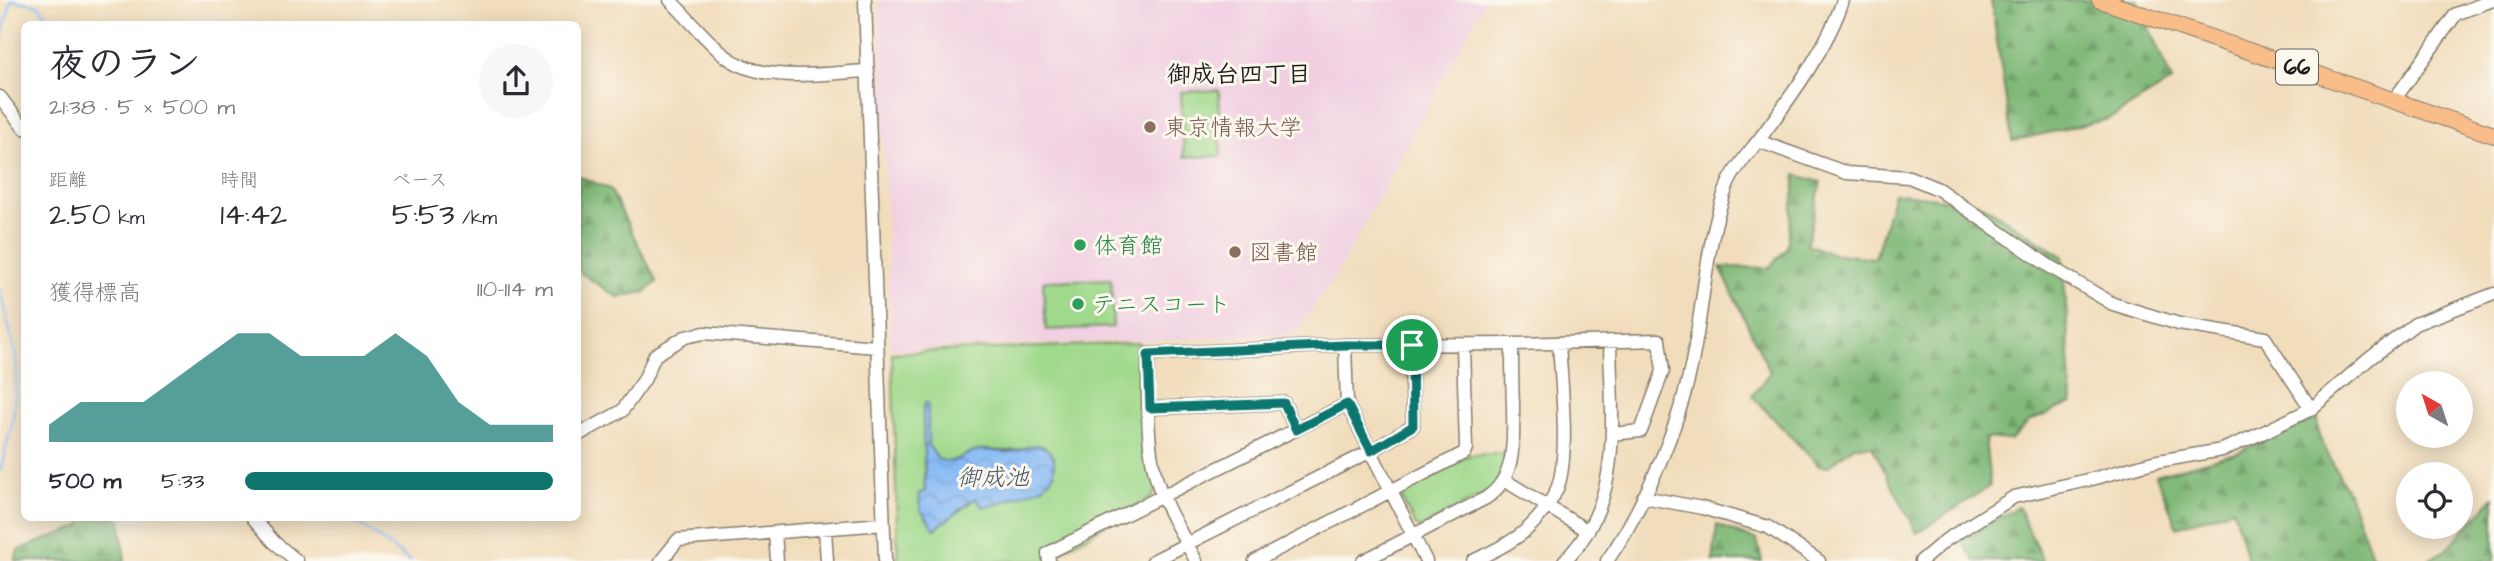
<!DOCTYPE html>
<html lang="ja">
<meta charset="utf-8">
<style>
:root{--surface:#fff;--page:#f7f7f7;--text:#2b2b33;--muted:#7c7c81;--accent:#0f766e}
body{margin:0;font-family:"Architects Daughter","Klee One",sans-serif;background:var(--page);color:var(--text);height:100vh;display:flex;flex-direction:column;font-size:26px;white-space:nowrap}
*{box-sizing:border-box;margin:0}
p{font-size:23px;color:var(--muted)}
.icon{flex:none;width:38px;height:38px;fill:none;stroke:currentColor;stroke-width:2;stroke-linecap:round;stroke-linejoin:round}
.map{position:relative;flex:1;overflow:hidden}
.drawer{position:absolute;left:21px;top:21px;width:560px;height:500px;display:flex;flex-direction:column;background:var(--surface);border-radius:10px;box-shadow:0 4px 18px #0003}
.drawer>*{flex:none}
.needle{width:46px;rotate:321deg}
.buttons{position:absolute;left:2396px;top:371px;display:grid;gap:14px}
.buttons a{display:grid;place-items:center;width:77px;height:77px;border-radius:50%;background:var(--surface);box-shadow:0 4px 18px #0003;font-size:35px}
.pin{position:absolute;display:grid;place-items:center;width:60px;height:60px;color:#fff;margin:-30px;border:4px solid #fff;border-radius:50%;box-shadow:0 2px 7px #0007}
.round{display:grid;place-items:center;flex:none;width:74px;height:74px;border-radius:37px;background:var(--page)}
.summary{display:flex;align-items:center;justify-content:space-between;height:119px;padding:0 28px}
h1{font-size:38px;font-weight:600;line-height:52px}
.figures{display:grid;grid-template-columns:repeat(3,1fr);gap:10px;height:119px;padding:7px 28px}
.figures div{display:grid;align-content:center}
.figures b{font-size:30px;font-weight:600}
.figures small{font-size:19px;font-weight:400}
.figures p{font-size:19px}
.chart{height:196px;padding:14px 28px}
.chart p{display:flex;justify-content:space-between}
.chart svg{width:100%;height:126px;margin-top:7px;fill:var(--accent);opacity:.7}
ul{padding:0 28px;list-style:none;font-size:23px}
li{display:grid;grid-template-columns:112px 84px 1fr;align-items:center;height:52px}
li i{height:18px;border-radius:9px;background:var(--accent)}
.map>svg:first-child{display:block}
</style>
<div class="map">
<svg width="2494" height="561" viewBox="0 0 2494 561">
<defs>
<pattern id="forest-firs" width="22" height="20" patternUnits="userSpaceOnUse" patternTransform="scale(1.75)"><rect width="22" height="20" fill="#80b978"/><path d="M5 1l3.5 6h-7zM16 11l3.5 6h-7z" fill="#6e9e67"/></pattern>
<pattern id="water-waves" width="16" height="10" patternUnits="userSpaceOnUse" patternTransform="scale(1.75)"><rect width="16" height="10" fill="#89bbf6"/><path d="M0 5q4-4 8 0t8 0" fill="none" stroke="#76a0d2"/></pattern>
</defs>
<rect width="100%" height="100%" fill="#fbf7ec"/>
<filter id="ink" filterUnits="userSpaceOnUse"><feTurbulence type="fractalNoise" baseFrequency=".0143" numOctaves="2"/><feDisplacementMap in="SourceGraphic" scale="14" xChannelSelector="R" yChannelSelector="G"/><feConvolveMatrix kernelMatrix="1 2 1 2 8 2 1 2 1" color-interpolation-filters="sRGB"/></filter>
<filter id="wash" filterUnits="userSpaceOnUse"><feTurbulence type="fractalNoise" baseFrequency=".00686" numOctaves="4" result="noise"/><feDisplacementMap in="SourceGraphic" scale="28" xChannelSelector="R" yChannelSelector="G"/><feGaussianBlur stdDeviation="1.57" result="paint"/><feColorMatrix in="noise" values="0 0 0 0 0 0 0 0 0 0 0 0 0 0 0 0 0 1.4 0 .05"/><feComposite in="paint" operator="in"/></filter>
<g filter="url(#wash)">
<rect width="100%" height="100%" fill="#f1ddbc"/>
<!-- built -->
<path fill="#f1d0e2" d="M879,0H1486L1336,276L1293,335L891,350Z"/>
<!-- forest -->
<path fill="url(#forest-firs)" stroke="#4e6a4a" stroke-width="2" d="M1991,0H2137L2172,81L2109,119L2012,141Z
M1796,175L1821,182L1807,244L1830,253L1875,258L1894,193L1979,203L2063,256L2072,403L2028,422L2011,440L1985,438L1990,486L1917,533L1872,446H1854L1828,467L1819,466L1752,396L1770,372L1720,267L1769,268L1787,248Z
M578,176L610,189L657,282L645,292L617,297L578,271Z
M2317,418L2319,437L2350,496L2374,561H2248L2233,509L2177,527L2156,475L2236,453Z
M2494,497V561H2426L2446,550Z
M2018,507L2043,561H1975L1961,540Z
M81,518H120L125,561H15L18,550L81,526Z
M1717,525L1757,540L1762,561H1713Z"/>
<!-- green -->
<path fill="#a0d98c" stroke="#5e7a54" stroke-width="2" fill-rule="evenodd" d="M1219,90L1221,156L1184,157L1181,92Z
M1111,279L1113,327L1046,330L1043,281Z
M1139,343L1145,350L1156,489L1153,496L1045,561H898L892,353ZM928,403V445L937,459C955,467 964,452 980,450C993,449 1002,453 1014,450L1039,488L991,506L976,498L935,529L925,492L923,413Z
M1509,453L1495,488L1421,528L1415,525L1400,495L1402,490L1470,455Z"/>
<!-- water -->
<path fill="url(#water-waves)" stroke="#526c89" stroke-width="2" d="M925,402L928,403V445L938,459C953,466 961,456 975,451C985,448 993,451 1003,452C1023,455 1037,432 1054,457V474L1043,487L991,506L983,507L975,498L935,529L920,509L919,493L925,492L923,413Z"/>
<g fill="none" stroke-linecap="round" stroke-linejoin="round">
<!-- stream -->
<path stroke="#89bbf6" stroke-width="2.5" d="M13,0L38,5L54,24
M0,50L3,31L12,0
M0,290L16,356L17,368L13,420L0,471
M347,518L366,529L410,561"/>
</g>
</g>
<g filter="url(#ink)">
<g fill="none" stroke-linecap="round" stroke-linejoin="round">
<defs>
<path id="minor" d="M670,0C688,18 705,39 724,55C762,85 823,73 868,71
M865,0L885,561
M0,97L24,128
M2394,100L2456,14L2493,0
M1758,141L1847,173L1909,177L1938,189L2049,266L2113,304L2179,324L2265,338L2311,409
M1345,345L1347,404L1426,561
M1150,408L1284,403L1296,430
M578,435L622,411L644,380L655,355L685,337L704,333L877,347
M1504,480L1588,531
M1643,497L1702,508L1768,527L1819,561
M253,518L274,542L297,561
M825,529L827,561
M775,533L777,561
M661,561L678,540L883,524
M1049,561L1048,553L1347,404
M1153,561L1371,451L1413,426L1411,345
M1196,561C1182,533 1162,504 1155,473C1145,435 1149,392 1148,354L1345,345L1512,344L1659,340L1663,371L1641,431L1612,434
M1255,561L1464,453L1466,448L1463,345
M1363,561L1486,498C1518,477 1513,438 1513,404C1512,384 1512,364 1512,344
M1473,561C1485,555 1499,549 1511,541C1530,530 1548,509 1557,489C1570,456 1561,381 1559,343
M1564,561C1625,502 1611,418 1610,342
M1607,561C1643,509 1678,429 1691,367C1704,307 1705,242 1728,184C1735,168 1747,155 1758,141C1788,101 1828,47 1843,0
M1921,561L1946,540L2014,497L2092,479L2153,462L2222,450L2262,433L2311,409L2369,359L2415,324L2494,294"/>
<path id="major" d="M2100,0L2494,135"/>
</defs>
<!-- minor casing -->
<use href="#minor" stroke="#867c6c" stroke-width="15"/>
<!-- major casing -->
<use href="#major" stroke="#867c6c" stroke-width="18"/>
<!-- minor -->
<use href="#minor" stroke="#fff" stroke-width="12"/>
<!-- major -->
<use href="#major" stroke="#f8bd89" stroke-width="16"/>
</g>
</g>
<g fill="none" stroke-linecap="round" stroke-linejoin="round" filter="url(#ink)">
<defs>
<path id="route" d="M1345,345H1412L1413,426L1371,451L1347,404L1296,430L1284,403L1150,408L1148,354Z"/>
</defs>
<!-- route casing -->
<use href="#route" stroke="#fff" stroke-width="14"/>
<!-- route -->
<use href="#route" stroke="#0f766e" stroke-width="9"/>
</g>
<!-- markers -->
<g fill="#8d6e63" stroke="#fbf7ec" stroke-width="2.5">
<circle cx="1150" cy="127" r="7"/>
<circle cx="1235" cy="252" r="7"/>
</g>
<g fill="#2e9e5b" stroke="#fbf7ec" stroke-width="2.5">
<circle cx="1080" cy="245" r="7"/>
<circle cx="1078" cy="304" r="7"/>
</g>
<g text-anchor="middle" stroke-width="6" stroke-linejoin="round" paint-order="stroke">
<!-- shield labels -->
<rect fill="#fbf7ec" stroke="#5f5e5a" stroke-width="2" x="2276" y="49.5" width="42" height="35" rx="5"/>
<g font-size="21" font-weight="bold" fill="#1c1c1c">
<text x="2297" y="74">66</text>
</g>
<!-- education labels -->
<g font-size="23" fill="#785e54" stroke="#fbf7ec" text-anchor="start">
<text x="1164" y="135">東京情報大学</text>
<text x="1249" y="260">図書館</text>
</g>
<!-- leisure labels -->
<g font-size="23" fill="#27864d" stroke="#fbf7ec" text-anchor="start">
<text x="1094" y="253">体育館</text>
<text x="1092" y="312">テニスコート</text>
</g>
<!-- neighbourhood labels -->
<g font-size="24" font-weight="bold" fill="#1c1c1c" stroke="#fbf7ec">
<text x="1239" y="82">御成台四丁目</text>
</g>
<!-- water labels -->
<g font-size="24" font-style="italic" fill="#425468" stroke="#fbf7ec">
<text x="993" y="485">御成池</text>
</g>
</g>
</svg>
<div class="buttons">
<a><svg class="needle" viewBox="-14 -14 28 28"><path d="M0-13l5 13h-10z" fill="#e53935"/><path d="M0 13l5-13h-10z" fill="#7c7c81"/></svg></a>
<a><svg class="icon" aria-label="locate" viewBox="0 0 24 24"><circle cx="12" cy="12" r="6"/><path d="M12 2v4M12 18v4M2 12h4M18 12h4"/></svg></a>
</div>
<div class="pin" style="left:1412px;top:345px;background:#1e9e55"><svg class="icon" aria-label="arrive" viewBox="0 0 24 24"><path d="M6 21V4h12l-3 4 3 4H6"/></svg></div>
<section class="drawer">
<div class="summary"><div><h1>夜のラン</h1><p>21:38 · 5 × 500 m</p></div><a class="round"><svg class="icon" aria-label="share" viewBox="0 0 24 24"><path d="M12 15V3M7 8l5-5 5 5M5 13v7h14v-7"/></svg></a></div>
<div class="figures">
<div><p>距離</p><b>2.50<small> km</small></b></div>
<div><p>時間</p><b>14:42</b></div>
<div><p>ペース</p><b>5:53<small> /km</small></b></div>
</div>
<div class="chart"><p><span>獲得標高</span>110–114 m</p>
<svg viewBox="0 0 160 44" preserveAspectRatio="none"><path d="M0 44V38L10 30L20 30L30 30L40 22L50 14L60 6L70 6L80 14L90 14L100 14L110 6L120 14L130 30L140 38L150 38L160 38V44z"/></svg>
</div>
<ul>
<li><b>500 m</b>5:33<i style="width:100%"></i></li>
</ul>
</section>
</div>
